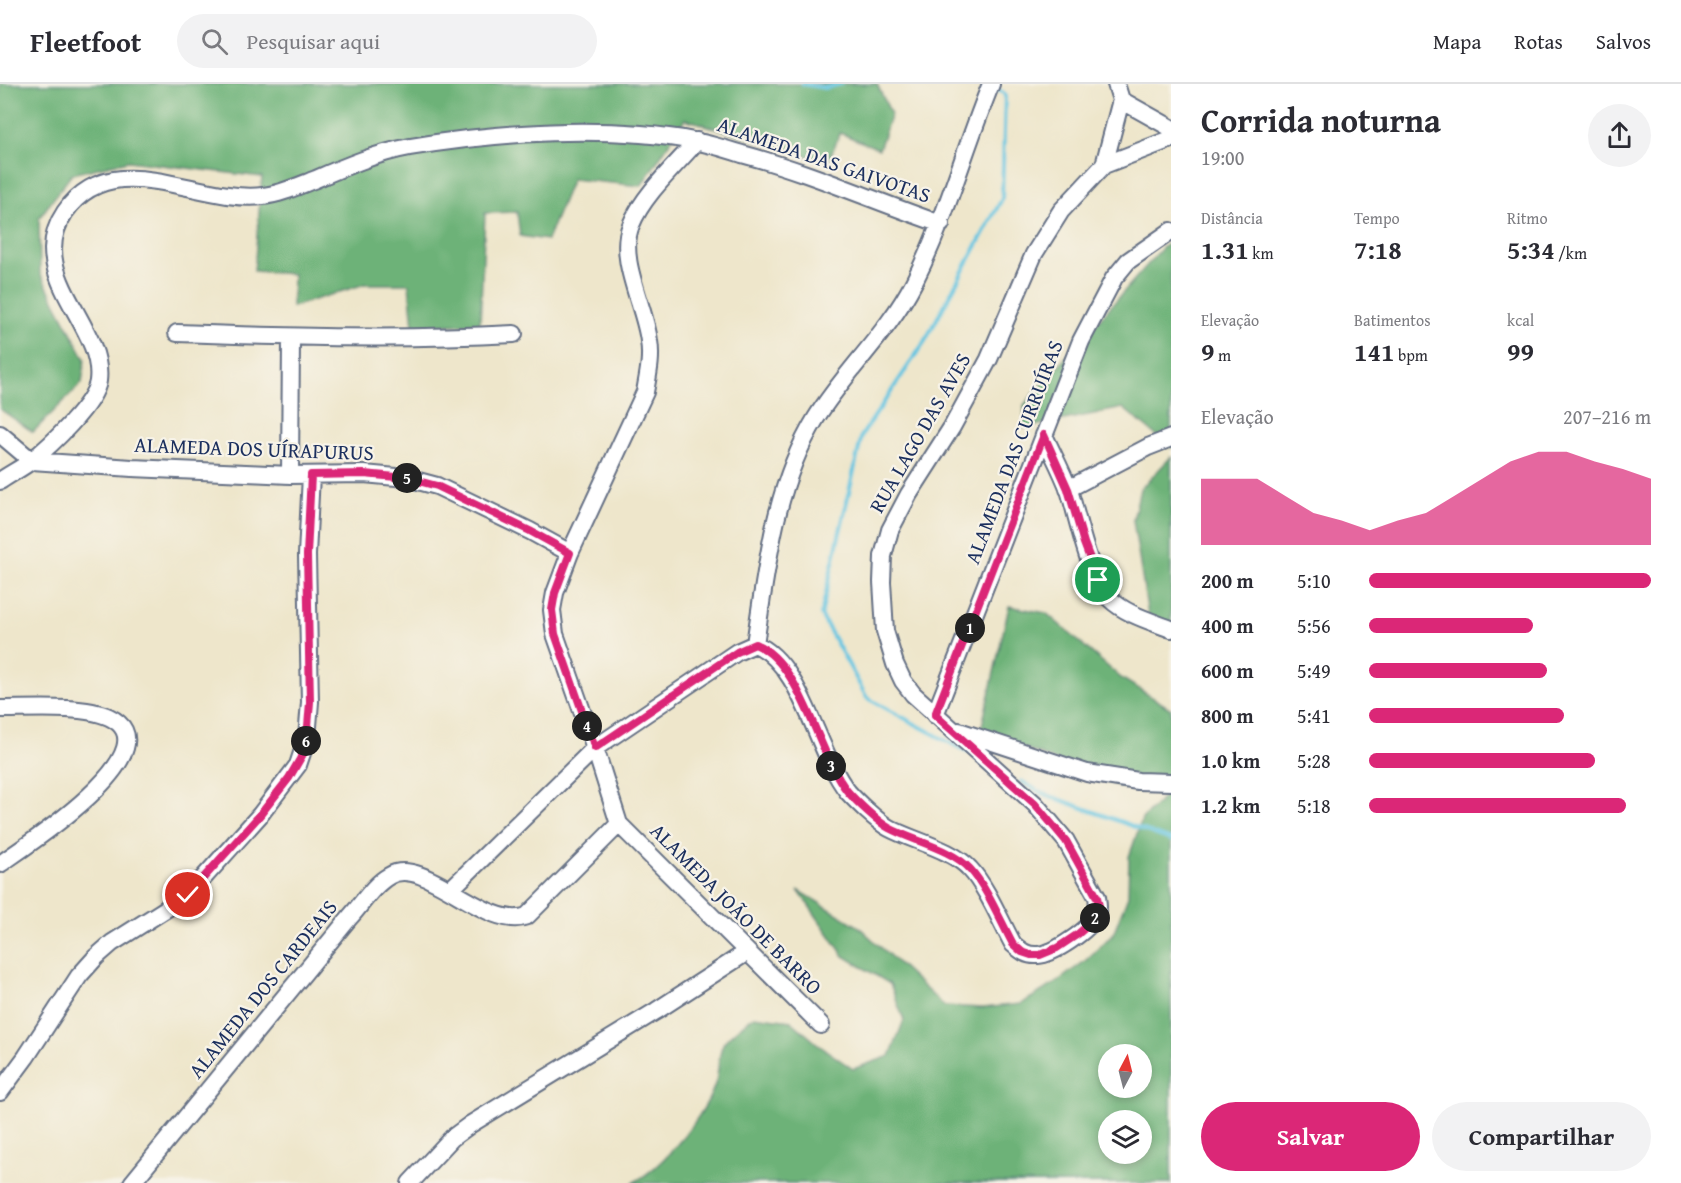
<!DOCTYPE html>
<html lang="pt">
<meta charset="utf-8">
<style>
:root{--surface:#fff;--page:#f2f2f3;--text:#2b2b33;--muted:#7c7c81;--line:#e1e1e2;--accent:#db2777}
body{margin:0;font-family:"Gentium Book Plus",serif;background:var(--page);color:var(--text);height:100vh;display:flex;flex-direction:column;font-size:22px;white-space:nowrap}
*{box-sizing:border-box;margin:0}
p{font-size:20px;color:var(--muted)}
.icon{flex:none;width:33px;height:33px;fill:none;stroke:currentColor;stroke-width:2;stroke-linecap:round;stroke-linejoin:round}
.map{position:relative;flex:1;overflow:hidden}
.side{display:flex;flex-direction:column;background:var(--surface);width:510px}
.side>*{flex:none}
.needle{width:39px;rotate:7deg}
.tools{position:absolute;left:1098px;top:960px;display:grid;gap:12px}
.tools a{display:grid;place-items:center;width:54px;height:54px;border-radius:50%;background:var(--surface);box-shadow:0 3px 9px #0003;font-size:30px}
.pin{position:absolute;display:grid;place-items:center;width:51px;height:51px;color:#fff;margin:-26px;border:3px solid #fff;border-radius:50%;box-shadow:0 2px 6px #0007}
.km{position:absolute;width:30px;height:30px;margin:-15px;border-radius:50%;background:#222;color:#fff;font-size:16px;line-height:30px;text-align:center}
.round{display:grid;place-items:center;flex:none;width:63px;height:63px;border-radius:32px;background:var(--page)}
.summary{display:flex;align-items:center;justify-content:space-between;height:102px;padding:0 30px}
h1{font-size:33px;font-weight:600;line-height:45px}
.metrics{display:grid;grid-template-columns:repeat(3,1fr);gap:9px;height:102px;padding:6px 30px}
.metrics div{display:grid;align-content:center}
.metrics b{font-size:26px;font-weight:600}
.metrics small{font-size:16px;font-weight:400}
.metrics p{font-size:16px}
.chart{height:168px;padding:12px 30px}
.chart p{display:flex;justify-content:space-between}
.chart svg{width:100%;height:108px;margin-top:6px;fill:var(--accent);opacity:.7}
.action{display:flex;gap:12px;margin-top:auto;padding:12px 30px}
.action a{flex:1;height:69px;border-radius:36px;background:var(--accent);color:#fff;font-size:24px;font-weight:600;line-height:69px;text-align:center}
.action a+a{background:var(--page);color:var(--text)}
ul{padding:0 30px;list-style:none;font-size:20px}
li{display:grid;grid-template-columns:96px 72px 1fr;align-items:center;height:45px}
li i{height:15px;border-radius:8px;background:var(--accent)}
header{display:flex;align-items:center;gap:36px;box-sizing:border-box;height:84px;padding:0 30px;background:var(--surface);border-bottom:2px solid var(--line)}
header strong{font-size:28px}
nav{display:flex;gap:33px;margin-inline-start:auto;font-size:21px}
.search{width:420px;height:54px;background:var(--page);display:flex;align-items:center;gap:15px;box-sizing:border-box;padding:0 21px;border-radius:33px;color:var(--muted);font-size:22px}
main{display:flex;flex:1;min-height:0}
.map>svg:first-child{display:block}
</style>
<header>
<strong>Fleetfoot</strong>
<div class="search"><svg class="icon" aria-label="search" viewBox="0 0 24 24"><circle cx="10" cy="10" r="6"/><path d="M15 15l6 6"/></svg>Pesquisar aqui</div>
<nav><a>Mapa</a><a>Rotas</a><a>Salvos</a></nav>
</header>
<main>
<div class="map">
<svg width="1171" height="1099" viewBox="0 0 1171 1099">
<rect width="100%" height="100%" fill="#f7f3e8"/>
<filter id="ink" filterUnits="userSpaceOnUse"><feTurbulence type="fractalNoise" baseFrequency=".0167" numOctaves="2"/><feDisplacementMap in="SourceGraphic" scale="12" xChannelSelector="R" yChannelSelector="G"/><feConvolveMatrix kernelMatrix="1 2 1 2 8 2 1 2 1" color-interpolation-filters="sRGB"/></filter>
<filter id="wash" filterUnits="userSpaceOnUse"><feTurbulence type="fractalNoise" baseFrequency=".008" numOctaves="4" result="noise"/><feDisplacementMap in="SourceGraphic" scale="24" xChannelSelector="R" yChannelSelector="G"/><feGaussianBlur stdDeviation="1.35" result="paint"/><feColorMatrix in="noise" values="0 0 0 0 0 0 0 0 0 0 0 0 0 0 0 0 0 1.4 0 .05"/><feComposite in="paint" operator="in"/></filter>
<g filter="url(#wash)">
<rect width="100%" height="100%" fill="#eee6cb"/>
<!-- forest -->
<path fill="#6db278" stroke="#44706b" stroke-width="1.5" fill-rule="evenodd" d="M0,0H877L891,30L879,65L840,49L828,78L685,35L641,102L572,95L547,156L520,152L517,128L485,129L480,240L413,242L409,200H365L292,223L293,190L254,187L262,93L128,77L72,90L39,134L40,189L85,275L82,299L33,348L0,325Z
M1171,158V364L1123,324L1024,344V321L1163,163Z
M1171,373V547L1149,537L1133,436L1140,405Z
M1009,522L1046,529L1121,594L1171,625V696L1122,704L981,646Z
M1169,708H1171V1099H632C662,1085 707,1029 716,997C719,985 718,971 723,960C727,952 746,938 754,932L791,937L820,962L853,985L890,972L904,936L890,900L844,872L798,806L858,842L944,922L982,924L1021,920L1054,900L1085,877L1113,850L1128,812L1129,773L1142,735ZM1108,970H1142V1004H1108ZM1108,1036H1142V1070H1108Z"/>
<g fill="none" stroke-linecap="round" stroke-linejoin="round">
<!-- stream -->
<path stroke="#63c5e1" stroke-width="4" d="M803,0L825,4L841,0
M967,668L867,614L821,531L862,351L925,257L1002,115L1005,10L995,4
M1021,697L1042,709L1171,756"/>
</g>
</g>
<g filter="url(#ink)">
<g fill="none" stroke-linecap="round" stroke-linejoin="round">
<defs>
<path id="minor" d="M991,0C964,66 946,135 914,198C888,249 845,287 816,334C774,403 767,482 755,560C803,580 816,668 848,708C857,718 878,738 889,744C913,757 952,765 970,785C986,802 1001,838 1013,860C1021,867 1027,872 1038,871C1054,870 1089,846 1096,832C1099,825 1098,820 1097,813L1066,757L1035,720L913,610L903,597L895,580L885,547L882,498L883,472L890,446L909,410L952,343L989,275L1034,170L1061,127L1104,81L1121,16L1116,0
M1121,16L1171,44
M697,57C676,81 643,111 631,141C617,175 645,222 649,257C652,274 648,291 645,308L570,469L555,509L552,526L555,550L595,664L619,740L821,941
M1104,81L1171,55
M177,249C290,253 401,256 514,250
M0,350L32,377L132,384L290,391L364,390L407,394L437,402L530,447L570,469
M1044,351C1052,369 1062,387 1069,406C1078,434 1089,493 1109,514C1125,530 1150,537 1171,545
M290,391L291,254
M0,397C10,390 22,384 31,377C50,362 95,320 98,297C105,241 23,190 65,128C113,59 198,120 263,112C281,110 298,102 316,95C346,82 377,69 410,63C498,48 606,41 694,57C710,60 726,65 742,70C810,88 874,117 941,140
M1068,405L1148,363L1171,354
M0,625C30,625 83,621 109,633C177,665 24,763 0,780
M935,631L1081,257L1114,194L1128,177L1171,147
M959,647L1087,689L1138,697L1171,698
M450,806L595,664L737,568L755,560
M0,1008L26,973L79,892L96,873L112,859L188,811L260,731L298,681L307,654L310,618L307,471L311,391
M132,1099L350,833C362,820 373,801 389,792C424,770 487,848 527,832L619,740
M410,1099L452,1054L471,1040L656,927L747,868"/>
</defs>
<!-- minor casing -->
<use href="#minor" stroke="#656f84" stroke-width="20"/>
<!-- minor -->
<use href="#minor" stroke="#fff" stroke-width="16"/>
</g>
</g>
<g fill="none" stroke-linecap="round" stroke-linejoin="round" filter="url(#ink)">
<defs>
<path id="route" d="M188,811L260,731L289,694L303,670L307,654L310,618L307,471L311,391L364,390L407,394L437,402L530,447L570,469L555,509L552,526L555,550L595,664L737,568L755,560C803,580 816,668 848,708C857,718 878,738 889,744C913,757 952,765 970,785C986,802 1001,838 1013,860L1022,868L1031,871H1040L1057,864L1078,850L1095,835L1099,822L1097,813L1066,757L1035,720L935,631L1044,351L1068,405L1084,459L1098,496"/>
</defs>
<!-- route casing -->
<use href="#route" stroke="#fff" stroke-width="12"/>
<!-- route -->
<use href="#route" stroke="#db2777" stroke-width="8"/>
</g>
<g text-anchor="middle" stroke-width="4.5" stroke-linejoin="round" paint-order="stroke">
<!-- street labels -->
<g font-size="21" fill="#1b2f5e" stroke="#f7f3e8">
<text transform="translate(824 76) rotate(19)" y="7">ALAMEDA DAS GAIVOTAS</text>
<text transform="translate(920 349) rotate(-60)" y="7">RUA LAGO DAS AVES</text>
<text transform="translate(254 365) rotate(2)" y="7">ALAMEDA DOS UÍRAPURUS</text>
<text transform="translate(1014 368) rotate(-69)" y="7">ALAMEDA DAS CURRUÍRAS</text>
<text transform="translate(736 825) rotate(45)" y="7">ALAMEDA JOÃO DE BARRO</text>
<text transform="translate(263 905) rotate(-51)" y="7">ALAMEDA DOS CARDEAIS</text>
</g>
</g>
</svg>
<div class="tools">
<a><svg class="needle" viewBox="-14 -14 28 28"><path d="M0-13l5 13h-10z" fill="#e53935"/><path d="M0 13l5-13h-10z" fill="#7c7c81"/></svg></a>
<a><svg class="icon" aria-label="layers" viewBox="0 0 24 24"><path d="M12 4l9 5-9 5-9-5zM3 14l9 5 9-5"/></svg></a>
</div>
<div class="pin" style="left:1098px;top:496px;background:#1e9e55"><svg class="icon" aria-label="arrive" viewBox="0 0 24 24"><path d="M6 21V4h12l-3 4 3 4H6"/></svg></div>
<div class="pin" style="left:188px;top:811px;background:#d93025"><svg class="icon" aria-label="check" viewBox="0 0 24 24"><path d="M5 12l5 5 9-10"/></svg></div>
<b class="km" style="left:970px;top:544px">1</b>
<b class="km" style="left:1095px;top:834px">2</b>
<b class="km" style="left:831px;top:682px">3</b>
<b class="km" style="left:587px;top:642px">4</b>
<b class="km" style="left:407px;top:394px">5</b>
<b class="km" style="left:306px;top:657px">6</b>
</div>
<section class="side">
<div class="summary"><div><h1>Corrida noturna</h1><p>19:00</p></div><a class="round"><svg class="icon" aria-label="share" viewBox="0 0 24 24"><path d="M12 15V3M7 8l5-5 5 5M5 13v7h14v-7"/></svg></a></div>
<div class="metrics">
<div><p>Distância</p><b>1.31<small> km</small></b></div>
<div><p>Tempo</p><b>7:18</b></div>
<div><p>Ritmo</p><b>5:34<small> /km</small></b></div>
</div>
<div class="metrics">
<div><p>Elevação</p><b>9<small> m</small></b></div>
<div><p>Batimentos</p><b>141<small> bpm</small></b></div>
<div><p>kcal</p><b>99</b></div>
</div>
<div class="chart"><p><span>Elevação</span>207–216 m</p>
<svg viewBox="0 0 160 44" preserveAspectRatio="none"><path d="M0 44V17L10 17L20 17L30 24L40 31L50 34L60 38L70 34L80 31L90 24L100 17L110 10L120 6L130 6L140 10L150 13L160 17V44z"/></svg>
</div>
<ul>
<li><b>200 m</b>5:10<i style="width:100%"></i></li>
<li><b>400 m</b>5:56<i style="width:58%"></i></li>
<li><b>600 m</b>5:49<i style="width:63%"></i></li>
<li><b>800 m</b>5:41<i style="width:69%"></i></li>
<li><b>1.0 km</b>5:28<i style="width:80%"></i></li>
<li><b>1.2 km</b>5:18<i style="width:91%"></i></li>
</ul>
<div class="action"><a>Salvar</a><a>Compartilhar</a></div>
</section>
</main>
